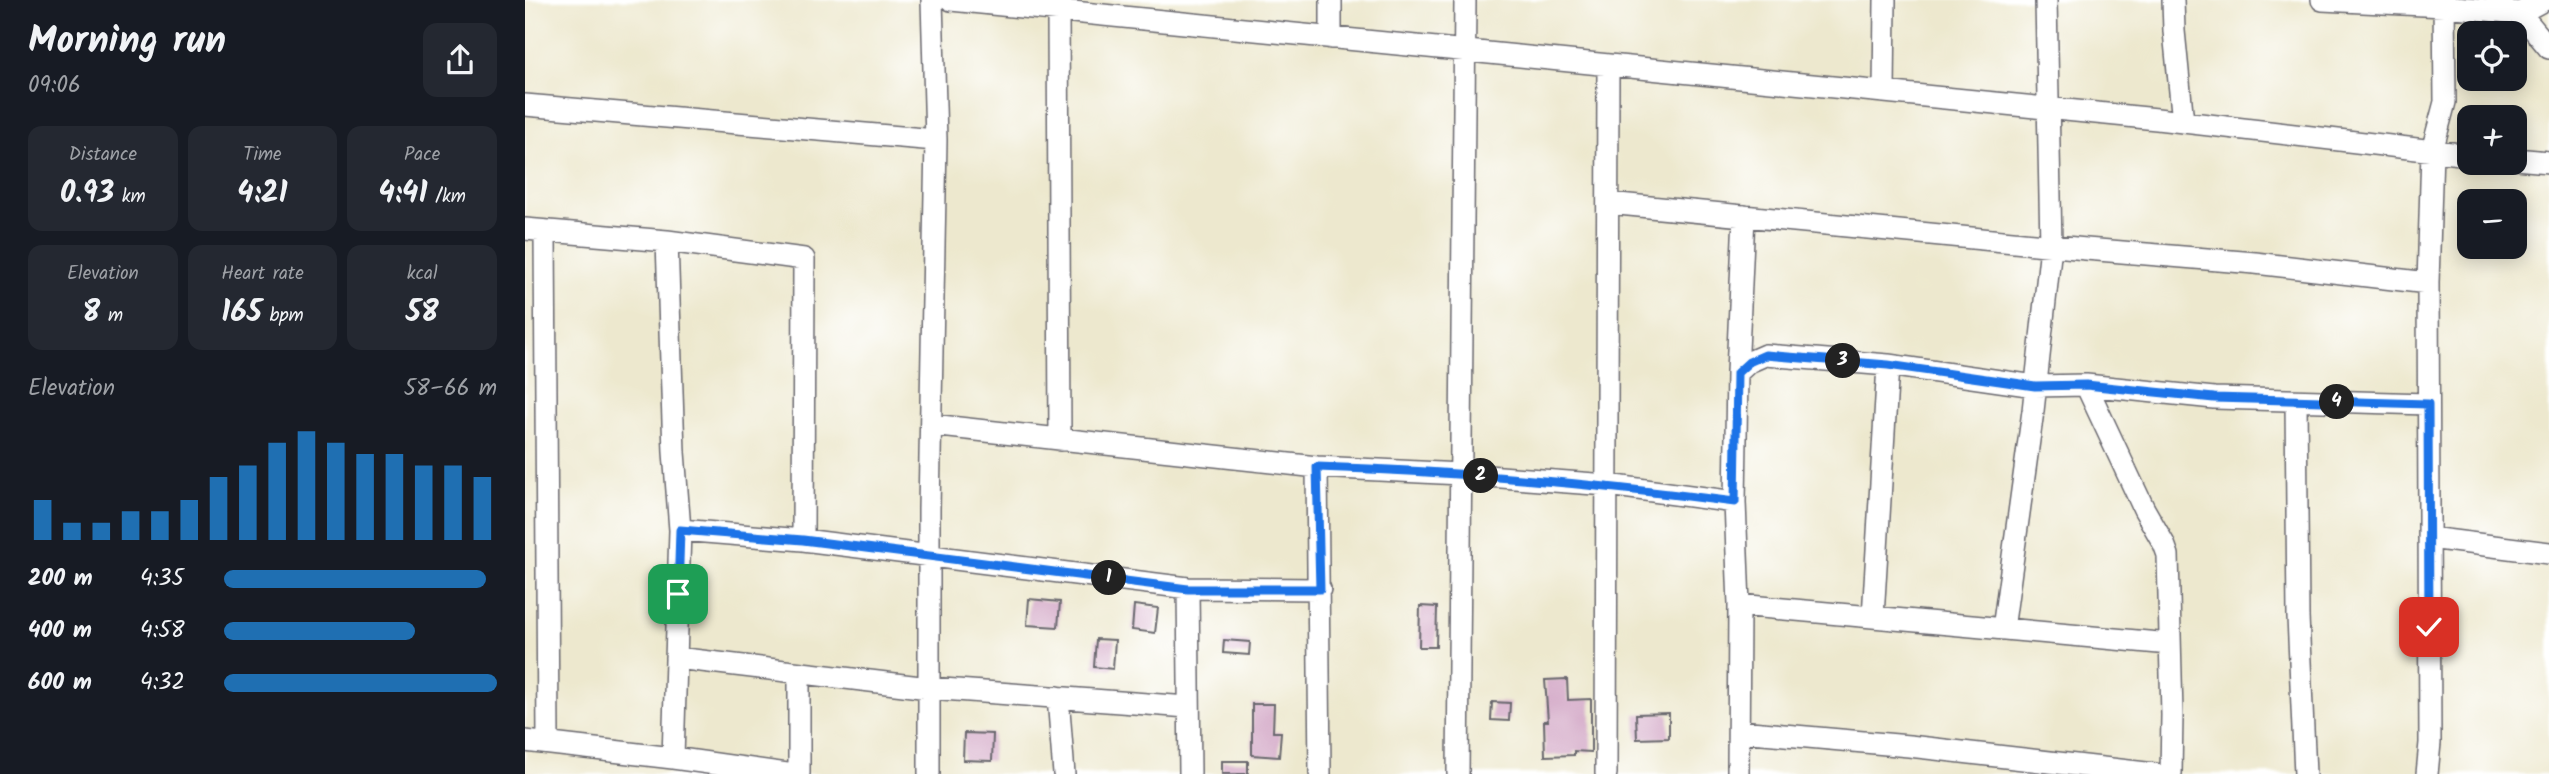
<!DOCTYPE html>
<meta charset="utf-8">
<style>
:root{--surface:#171b24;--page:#242831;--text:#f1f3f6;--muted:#9ea1a6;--accent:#1f6fb2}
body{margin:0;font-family:Kalam,sans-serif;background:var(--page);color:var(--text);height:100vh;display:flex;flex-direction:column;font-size:26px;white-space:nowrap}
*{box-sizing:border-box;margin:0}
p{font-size:23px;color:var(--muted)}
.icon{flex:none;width:38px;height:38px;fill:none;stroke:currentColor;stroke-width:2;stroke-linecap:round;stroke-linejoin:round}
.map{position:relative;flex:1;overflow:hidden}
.sheet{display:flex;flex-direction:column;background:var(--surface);width:525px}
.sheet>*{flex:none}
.fabs{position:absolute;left:1932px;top:21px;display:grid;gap:14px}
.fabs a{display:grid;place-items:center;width:70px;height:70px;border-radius:14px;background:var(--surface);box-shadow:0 4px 18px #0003;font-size:35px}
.pin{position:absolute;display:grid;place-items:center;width:60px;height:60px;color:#fff;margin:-30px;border-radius:14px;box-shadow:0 4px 10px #0006}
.km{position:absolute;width:35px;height:35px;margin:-18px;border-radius:50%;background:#222;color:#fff;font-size:19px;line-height:35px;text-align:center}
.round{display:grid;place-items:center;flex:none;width:74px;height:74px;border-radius:14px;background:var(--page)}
.head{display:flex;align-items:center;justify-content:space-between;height:119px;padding:0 28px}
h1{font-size:38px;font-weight:700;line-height:52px}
.metrics{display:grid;grid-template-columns:repeat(3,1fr);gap:10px;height:119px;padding:7px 28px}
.metrics div{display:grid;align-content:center;border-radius:14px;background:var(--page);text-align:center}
.metrics b{font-size:30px;font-weight:700}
.metrics small{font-size:19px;font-weight:400}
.metrics p{font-size:19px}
.chart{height:196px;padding:14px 28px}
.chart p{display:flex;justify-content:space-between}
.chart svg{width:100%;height:126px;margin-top:7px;stroke:var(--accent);stroke-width:6}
ul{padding:0 28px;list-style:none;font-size:23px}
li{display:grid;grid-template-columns:112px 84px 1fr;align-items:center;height:52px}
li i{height:18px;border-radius:9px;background:var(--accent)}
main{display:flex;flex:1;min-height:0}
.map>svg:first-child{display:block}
</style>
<main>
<section class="sheet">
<div class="head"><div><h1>Morning run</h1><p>09:06</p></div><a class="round"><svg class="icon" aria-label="share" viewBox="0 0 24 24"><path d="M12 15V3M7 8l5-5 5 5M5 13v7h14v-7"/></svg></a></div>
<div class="metrics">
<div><p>Distance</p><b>0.93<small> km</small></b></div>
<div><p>Time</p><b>4:21</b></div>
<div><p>Pace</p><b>4:41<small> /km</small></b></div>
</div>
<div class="metrics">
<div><p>Elevation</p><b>8<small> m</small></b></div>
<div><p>Heart rate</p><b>165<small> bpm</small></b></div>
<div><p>kcal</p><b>58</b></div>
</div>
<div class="chart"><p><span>Elevation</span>58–66 m</p>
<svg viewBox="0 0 160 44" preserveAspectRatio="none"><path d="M5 44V30M15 44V38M25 44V38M35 44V34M45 44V34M55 44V30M65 44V22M75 44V18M85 44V10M95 44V6M105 44V10M115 44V14M125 44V14M135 44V18M145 44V18M155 44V22"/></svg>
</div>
<ul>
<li><b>200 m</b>4:35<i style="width:96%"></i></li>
<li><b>400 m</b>4:58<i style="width:70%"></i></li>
<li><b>600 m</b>4:32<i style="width:100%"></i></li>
</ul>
</section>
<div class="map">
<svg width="2024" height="774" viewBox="0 0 2024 774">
<rect width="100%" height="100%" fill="#fff"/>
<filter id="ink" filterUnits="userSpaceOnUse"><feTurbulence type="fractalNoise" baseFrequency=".0143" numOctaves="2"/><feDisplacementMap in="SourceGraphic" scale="14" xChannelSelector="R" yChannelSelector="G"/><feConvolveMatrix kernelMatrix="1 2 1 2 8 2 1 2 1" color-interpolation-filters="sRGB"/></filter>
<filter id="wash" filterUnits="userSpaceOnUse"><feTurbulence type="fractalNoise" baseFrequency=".00686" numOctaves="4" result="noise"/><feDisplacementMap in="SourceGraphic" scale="28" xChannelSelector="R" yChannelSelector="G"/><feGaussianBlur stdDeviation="1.57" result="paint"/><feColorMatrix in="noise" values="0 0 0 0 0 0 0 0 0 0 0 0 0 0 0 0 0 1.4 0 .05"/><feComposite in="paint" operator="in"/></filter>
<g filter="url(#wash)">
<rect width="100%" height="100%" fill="#ede8ce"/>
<g id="blocks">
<!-- building -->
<path fill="#d3a7c6" d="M504,599L535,602L533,627L502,625Z
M609,605L633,608L630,633L607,630Z
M895,606L912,607L911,647H894Z
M571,639L590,640L588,669L569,667Z
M699,640L725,642L724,655L698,653Z
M1042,679L1043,700L1066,699V752L1049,751V755L1020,756L1019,721H1023L1020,680Z
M967,702L985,703L984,721L966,720Z
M727,704H749L748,732H756L754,757L727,755Z
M1144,713V738L1112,739L1111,714Z
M439,733L468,734L467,761L438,760Z
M697,761H723V774H697Z"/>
</g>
</g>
<g filter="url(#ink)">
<use href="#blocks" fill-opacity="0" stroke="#69676e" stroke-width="2"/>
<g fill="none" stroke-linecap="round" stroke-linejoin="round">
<defs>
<path id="minor" d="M426,0L1632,119L1944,155
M806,0V38
M1648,0L1649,31L1658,122
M1797,0L1919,6L1995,13L2019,0
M533,10L535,440
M1995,13L2024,48
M1359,92L1360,0
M0,105L411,140
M1990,159L2024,162
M1083,203L1561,249L1730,263L1903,283
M0,229L142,241L279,259L278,540L155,530
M20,231L23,743
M1212,373L1224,362L1240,355L1363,365L1510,386L1561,385L1689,398L1903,404
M1561,385L1619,509L1639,544L1643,555L1647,715L1646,774
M1771,401L1773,617L1780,774
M406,425L792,467L936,474L1083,485L1210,502
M792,467L795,774
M1904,538L2024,553
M278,540L663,588L795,589
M663,588L665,774
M1214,605L1645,644
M1348,617L1363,365
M1478,629L1508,411L1526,246L1521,0
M151,658L404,688L663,707
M533,697L539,774
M1214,731L1384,746L1630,774
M0,741L148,758L155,530L149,452L142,241
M148,758L262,774
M274,774V673
M404,774V509L411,140L407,0
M933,774L940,0
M1081,774L1083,65
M1213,774L1214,605L1210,502L1212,373L1219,216
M1902,774L1905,743L1903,283L1907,151L1920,102L1919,0"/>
</defs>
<!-- minor casing -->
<use href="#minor" stroke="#69676e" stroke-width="24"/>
<!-- minor -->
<use href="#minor" stroke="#fff" stroke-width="21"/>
</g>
</g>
<g fill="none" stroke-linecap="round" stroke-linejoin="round" filter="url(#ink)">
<defs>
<path id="route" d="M153,594L155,530L278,540L663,589H795L792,467C932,471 1071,484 1210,502L1212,373L1224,362L1240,355L1363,365L1510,386L1561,385L1689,398L1903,404L1904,627"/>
</defs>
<!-- route casing -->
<use href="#route" stroke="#fff" stroke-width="14"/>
<!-- route -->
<use href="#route" stroke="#1a73e8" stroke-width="9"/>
</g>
</svg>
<div class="fabs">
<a><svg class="icon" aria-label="locate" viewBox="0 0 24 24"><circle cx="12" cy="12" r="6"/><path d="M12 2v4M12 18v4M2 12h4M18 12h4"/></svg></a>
<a>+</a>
<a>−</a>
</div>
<div class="pin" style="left:153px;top:594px;background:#1e9e55"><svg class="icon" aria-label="arrive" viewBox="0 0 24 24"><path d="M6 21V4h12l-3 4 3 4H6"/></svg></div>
<div class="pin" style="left:1904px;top:627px;background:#d93025"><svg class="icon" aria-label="check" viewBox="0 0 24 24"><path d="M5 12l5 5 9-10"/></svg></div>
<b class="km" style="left:584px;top:578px">1</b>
<b class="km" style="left:956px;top:476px">2</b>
<b class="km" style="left:1318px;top:361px">3</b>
<b class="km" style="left:1812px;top:402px">4</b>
</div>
</main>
